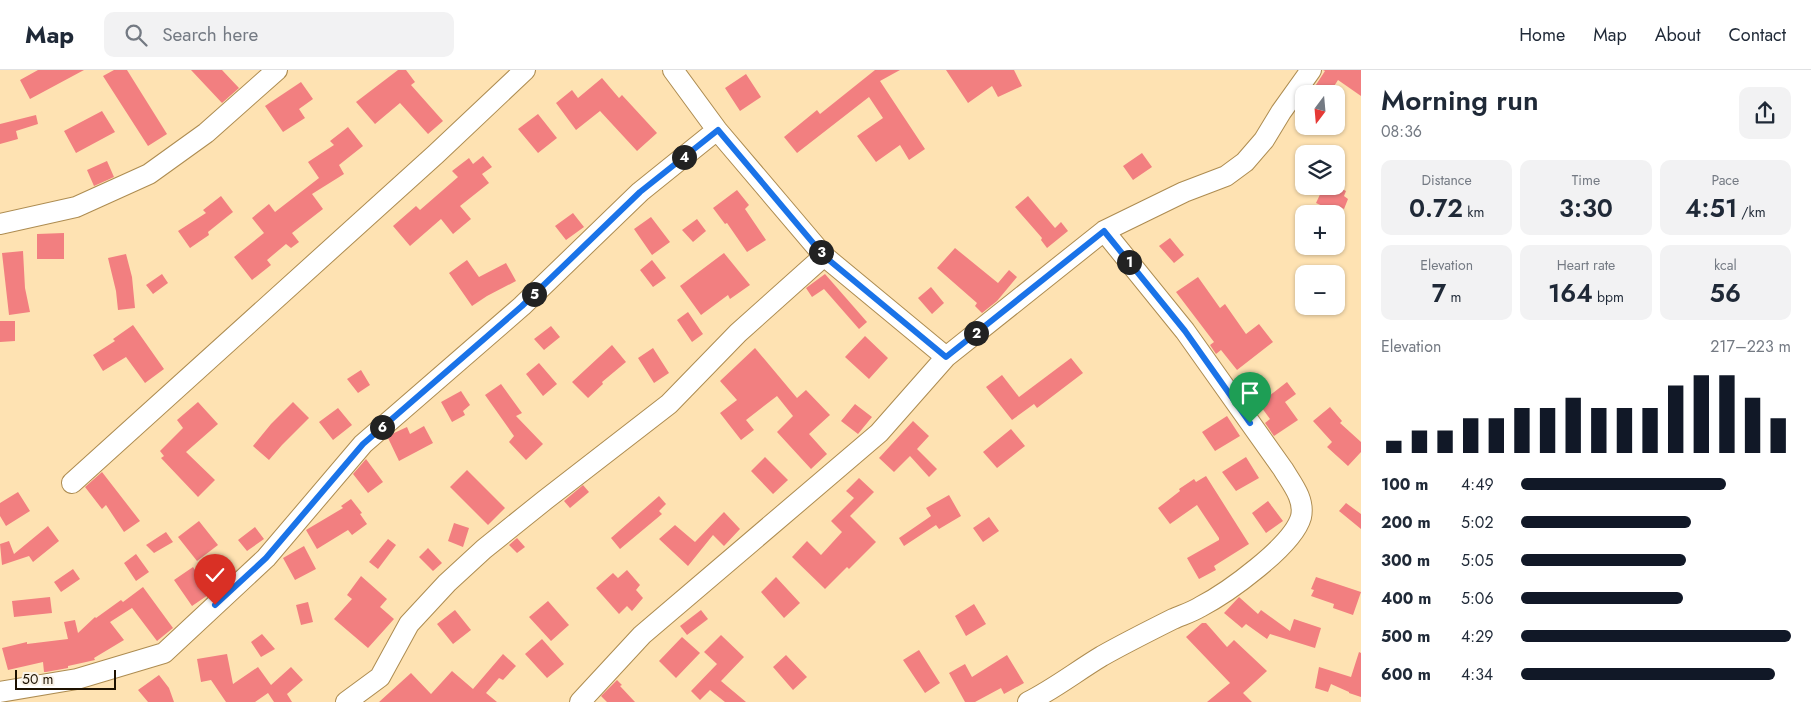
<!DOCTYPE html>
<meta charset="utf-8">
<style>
:root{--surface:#fff;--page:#f2f2f3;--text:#1f2937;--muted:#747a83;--line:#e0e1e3;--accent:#111827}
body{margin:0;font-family:Jost,sans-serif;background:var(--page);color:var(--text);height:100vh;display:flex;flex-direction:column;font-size:19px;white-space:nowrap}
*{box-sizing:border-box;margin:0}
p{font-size:16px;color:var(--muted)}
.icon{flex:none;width:28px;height:28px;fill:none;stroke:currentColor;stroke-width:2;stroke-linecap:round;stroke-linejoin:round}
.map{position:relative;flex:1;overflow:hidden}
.panel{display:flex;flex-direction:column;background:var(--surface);width:450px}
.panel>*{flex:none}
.needle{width:32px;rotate:196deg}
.controls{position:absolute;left:1295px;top:15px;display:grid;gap:10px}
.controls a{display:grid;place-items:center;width:50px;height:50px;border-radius:10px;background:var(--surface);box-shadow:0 1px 4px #0004;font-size:25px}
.scale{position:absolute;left:15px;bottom:12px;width:101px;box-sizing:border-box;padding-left:5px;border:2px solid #1d1100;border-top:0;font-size:14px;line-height:18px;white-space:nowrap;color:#1d1100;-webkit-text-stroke:4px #f9f2e7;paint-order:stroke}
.pin{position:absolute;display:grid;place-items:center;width:42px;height:42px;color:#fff;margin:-51px -21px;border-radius:50% 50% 50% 0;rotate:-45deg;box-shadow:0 0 5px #0007}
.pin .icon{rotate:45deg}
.km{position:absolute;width:25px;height:25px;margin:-12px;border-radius:50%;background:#222;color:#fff;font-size:14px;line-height:25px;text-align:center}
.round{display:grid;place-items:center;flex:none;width:52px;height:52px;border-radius:10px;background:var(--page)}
.head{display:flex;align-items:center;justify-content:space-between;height:85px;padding:0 20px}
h1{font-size:28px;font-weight:600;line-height:38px}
.figures{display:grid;grid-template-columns:repeat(3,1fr);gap:8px;height:85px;padding:5px 20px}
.figures div{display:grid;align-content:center;border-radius:10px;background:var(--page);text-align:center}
.figures b{font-size:25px;font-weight:600}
.figures small{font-size:14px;font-weight:400}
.figures p{font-size:14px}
.chart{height:140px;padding:10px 20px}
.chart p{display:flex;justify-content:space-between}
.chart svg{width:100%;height:90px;margin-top:5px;stroke:var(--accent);stroke-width:6}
ul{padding:0 20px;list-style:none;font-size:16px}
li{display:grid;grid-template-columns:80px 60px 1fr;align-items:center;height:38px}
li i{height:12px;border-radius:6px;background:var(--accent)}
header{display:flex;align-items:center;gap:30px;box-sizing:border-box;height:70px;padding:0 25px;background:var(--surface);border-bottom:1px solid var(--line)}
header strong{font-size:24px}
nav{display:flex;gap:28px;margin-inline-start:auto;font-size:18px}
.search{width:350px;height:45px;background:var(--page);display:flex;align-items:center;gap:12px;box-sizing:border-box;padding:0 18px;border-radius:10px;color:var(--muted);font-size:19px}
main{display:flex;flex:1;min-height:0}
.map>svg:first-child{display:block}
</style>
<header>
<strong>Map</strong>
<div class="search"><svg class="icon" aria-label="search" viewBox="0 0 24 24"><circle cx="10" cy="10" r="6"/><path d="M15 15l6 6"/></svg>Search here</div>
<nav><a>Home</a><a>Map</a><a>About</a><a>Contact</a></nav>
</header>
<main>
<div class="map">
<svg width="1361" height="632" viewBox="0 0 1361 632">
<rect width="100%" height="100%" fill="#fee2b2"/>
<!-- building -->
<path fill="#f27f80" d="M38,0H84L30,29L20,10Z
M114,0H127L167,64L148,76L103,6Z
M191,0H222L239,18L222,33Z
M398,0H406L415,12L411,15L443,51L428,64L400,33L375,54L356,32Z
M875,0H900L880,11L925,79L909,90L900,75L876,92L857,66L883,48L869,27L797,83L784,67L817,40L820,44Z
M946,0H1014L1022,16L998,27L992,16L968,33Z
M1323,0H1361V26L1338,10L1329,24H1310L1325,1Z
M746,4L761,27L740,41L725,18Z
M602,8L619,28L622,25L657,63L637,81L600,41L576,60L556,33L572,20L578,28Z
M301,12L313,29L299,39L305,48L283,62L265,36Z
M102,41L115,62L76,83L64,61Z
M538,44L557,68L538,83L518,59Z
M36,45L38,54L16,61L18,69L0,74V54Z
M348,57L363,76L339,95L344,104L312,124L323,139L292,163L299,172L291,178L286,174L267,190L271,195L252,210L234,187L264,163L252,148L269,134L275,142L319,108L308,92L334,75L330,71Z
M1142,83L1152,97L1133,110L1123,96Z
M483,86L492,97L482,104L489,113L460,136L471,149L453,164L441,149L410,176L393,156L416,136L420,140L458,107L452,101L469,88L473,94Z
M107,91L114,107L94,116L87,100Z
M1324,116H1336L1346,121L1344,126L1348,129L1344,139L1339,137L1336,142L1316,133Z
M737,120L749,135L745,139L766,170L747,182L727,153L725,154L713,138Z
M221,126L233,142L208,162L209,165L190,178L178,161L206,143L203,140Z
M1028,126L1055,158L1061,152L1068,161L1047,178L1041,170L1042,168L1015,137Z
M573,143L584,157L566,170L555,156Z
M651,147L670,172L652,185L634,159Z
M697,149L706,161L693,172L682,160Z
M64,163V189H37V164Z
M1170,168L1184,185L1174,193L1159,176Z
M955,178L998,213L1009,200L1017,207L997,231L982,243L975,236L977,233L937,198Z
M23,181L25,218L30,242L9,245L2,183Z
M724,183L750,215L730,229L728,225L701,245L680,216Z
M126,184L132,207L135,238L118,240L116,221L108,188Z
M467,190L479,207L506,193L516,211L487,226L472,236L449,203Z
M652,190L666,208L653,217L640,200Z
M162,204L168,213L153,224L146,215Z
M825,204L867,252L859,259L824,219L812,227L806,218Z
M1198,207L1220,238L1225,234L1246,264L1259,254L1273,272L1237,300L1221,280L1216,284L1210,275L1214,272L1176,222Z
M931,217L944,233L932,244L918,228Z
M688,242L703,264L692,272L677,250Z
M0,251H15V271L0,272Z
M133,255L164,299L145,313L126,287L103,301L93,285L115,271L113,269Z
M551,256L560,267L544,280L534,269Z
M865,266L888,288L869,309L845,287Z
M612,275L626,292L602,312L603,314L588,328L572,312Z
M653,278L669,303L654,313L638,288Z
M755,278L797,328L806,320L830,345L809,364L827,384L811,399L777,362L793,346L777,326L746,350L754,360L741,370L720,343L737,330L720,311Z
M1071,288L1083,303L1037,338L1034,334L1012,350L986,317L1002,305L1019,327Z
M539,293L557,314L543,326L526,304Z
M361,300L370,315L358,323L347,309Z
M1287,312L1296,324L1285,332L1298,350L1274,366L1265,353L1270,349L1259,334Z
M501,314L522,343L516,346L543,374L526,390L509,372L514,366L485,325Z
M461,321L470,335L463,341L465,345L452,352L441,332Z
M198,332L218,354L186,382L215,410L198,427L161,388L164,386L160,381L183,358L177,350Z
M293,332L309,348L282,375L269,390L253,376L271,354Z
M855,334L872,347L858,364L841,351Z
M1330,337L1342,351L1340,353L1361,372V382L1348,396L1327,377L1332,372L1313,351Z
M338,338L352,355L333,370L319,352Z
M1227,346L1240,366L1215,381L1202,362Z
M913,351L929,366L917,379L937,399L929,407L910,386L894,402L879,388Z
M424,356L433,373L399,391L388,368L394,363L407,357L410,364Z
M1011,359L1025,376L997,398L983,382Z
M765,387L788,410L773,424L751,401Z
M1246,387L1259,408L1236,421L1222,402Z
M366,389L383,412L368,423L353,404Z
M467,400L505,438L488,455L450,417Z
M102,402L140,451L124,462L106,435L102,439L85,417Z
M1206,406L1249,474L1214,496L1216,500L1199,509L1187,488L1219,470V468L1197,435L1170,454L1158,438L1180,421L1179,419L1194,409L1196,412Z
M859,408L874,422L850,446L876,472L849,499L847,497L825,519L792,487L807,471L821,485L842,462L831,451L854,428L846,421Z
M583,415L589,422L570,438L564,431Z
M18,422L30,441L6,456L0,446V433Z
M949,425L961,446L939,459L936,455L904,476L899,468L931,446L926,438Z
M659,426L666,434L659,441L662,444L620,479L611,468Z
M351,429L362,443L360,444L367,454L352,465L348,460L317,479L306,460L343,438L341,436Z
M1268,431L1283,451L1266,463L1252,443Z
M1346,433L1361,444V459L1339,441Z
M724,442L740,459L724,476L713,465L688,496L659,469L675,455L695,472Z
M989,447L999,461L983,472L973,458Z
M199,451L218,475L197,491L178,467Z
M454,453L469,458L463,477L448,471Z
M48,456L59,471L33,492L29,486L2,495L0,474L9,471L14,484Z
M255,457L264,469L247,481L238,470Z
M166,462L173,472L154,483L146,475Z
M517,468L525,477L517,483L509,475Z
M388,469L396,475L378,499L369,492Z
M304,476L316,499L295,510L283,488Z
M428,478L442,493L433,501L419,487Z
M136,484L149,502L136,511L124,493Z
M193,497L211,523L192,536L174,510Z
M73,499L80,509L61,522L54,512Z
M627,500L640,515L636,520L643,528L632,541L627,536L619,544L596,518L613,503L618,508Z
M361,506L387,529L380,537L394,549L368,578L334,549L352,529L347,525Z
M776,507L800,533L784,548L761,522Z
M1316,507L1361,522L1353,545L1333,538L1334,534L1311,526L1314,520L1311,519Z
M143,517L173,558L157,571L132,538L110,552L124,570L94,588L95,590L68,596V598L46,602H44L43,592L8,600L2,578L27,572V574L68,569L64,552L75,550L78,563L95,547L96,548L121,530L123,532Z
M50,527L52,543L14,547L12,531Z
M1239,527L1258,544L1261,540L1290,561L1294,549L1321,558L1315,578L1270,564L1267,569L1246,554L1242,558L1224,543Z
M548,531L569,555L551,571L529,547Z
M308,532L313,552L301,555L296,535Z
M974,534L986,554L966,566L955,546Z
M455,540L471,560L453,574L437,554Z
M701,540L708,549L687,565L680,556Z
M1202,553H1206L1227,577L1234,570L1267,601L1243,623L1252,632H1207L1230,613L1186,567Z
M262,564L275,579L261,587L251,572Z
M721,565L744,587L721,611L746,632H725L710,620L700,630L691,621L717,594L704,582Z
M682,567L700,583L676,608L659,591Z
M542,569L564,594L547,608L525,584Z
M919,580L940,613L925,623L903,590Z
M1359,582L1361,583V627L1349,623V622L1331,614L1328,622L1315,618L1319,597L1351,607Z
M227,584L233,614L258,597L271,615L291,597L303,610L287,624L292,632H274L268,623L255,632H226L211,610L201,612L197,589Z
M503,584L516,596L503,610L499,608L486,623L497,632H379L411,603L431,624L452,601L473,619Z
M786,585L807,607L793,620L773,597Z
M1007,585L1024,613L1004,624L1001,618L975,632H965L949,603L965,594L972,607Z
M159,605L169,618L174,632H148L138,620Z
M617,610L622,615L620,616L635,632H607L601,626Z"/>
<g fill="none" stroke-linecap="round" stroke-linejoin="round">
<defs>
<path id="minor" d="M673,0L717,60L824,186L946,287
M0,154L76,137L149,104L206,63L277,0
M72,413L436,84L525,0
M0,622L77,609L164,583L266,488L363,374L522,236L640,122L717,60
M346,632L380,607L409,554L447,513L484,479L545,430L669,334L738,263L824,186
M580,632L642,565L879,363L946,287L1104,161L1184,122L1226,106L1245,92L1264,70L1281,42L1311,0
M1028,632C1054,619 1077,601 1102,586C1125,573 1149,561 1173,549C1182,545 1192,542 1200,537C1227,523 1293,476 1301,447C1305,429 1292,414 1283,399L1185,261L1104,161"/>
</defs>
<!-- minor casing -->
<use href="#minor" stroke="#ad8c51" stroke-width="22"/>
<!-- minor -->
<use href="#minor" stroke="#fff" stroke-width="20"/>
</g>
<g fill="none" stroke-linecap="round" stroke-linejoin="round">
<defs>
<path id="route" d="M215,535L266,488L363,374L522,236L640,122L718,60L824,186L946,287L1104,161L1185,261L1250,353"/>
</defs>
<!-- route casing -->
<use href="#route" stroke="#fff" stroke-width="10"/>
<!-- route -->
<use href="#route" stroke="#1a73e8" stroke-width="6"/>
</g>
</svg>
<div class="controls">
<a><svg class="needle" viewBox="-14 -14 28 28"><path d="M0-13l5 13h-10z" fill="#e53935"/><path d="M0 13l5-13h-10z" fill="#747a83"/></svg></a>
<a><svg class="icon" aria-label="layers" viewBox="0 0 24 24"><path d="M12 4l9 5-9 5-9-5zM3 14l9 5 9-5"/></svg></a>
<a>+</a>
<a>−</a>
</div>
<div class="scale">50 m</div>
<div class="pin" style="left:1250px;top:353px;background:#1e9e55"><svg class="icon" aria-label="arrive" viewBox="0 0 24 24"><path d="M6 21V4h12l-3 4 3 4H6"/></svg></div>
<div class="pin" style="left:215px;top:535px;background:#d93025"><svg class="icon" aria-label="check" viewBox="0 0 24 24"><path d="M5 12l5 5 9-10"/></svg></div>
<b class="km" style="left:1129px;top:192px">1</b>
<b class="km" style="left:976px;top:263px">2</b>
<b class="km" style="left:821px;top:182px">3</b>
<b class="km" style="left:684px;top:87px">4</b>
<b class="km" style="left:534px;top:224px">5</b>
<b class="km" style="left:382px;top:357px">6</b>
</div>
<section class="panel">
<div class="head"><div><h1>Morning run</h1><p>08:36</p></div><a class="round"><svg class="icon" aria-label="share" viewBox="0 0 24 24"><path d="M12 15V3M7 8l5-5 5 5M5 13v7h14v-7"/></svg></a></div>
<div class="figures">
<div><p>Distance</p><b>0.72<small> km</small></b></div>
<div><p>Time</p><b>3:30</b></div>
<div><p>Pace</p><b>4:51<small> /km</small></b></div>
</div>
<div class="figures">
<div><p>Elevation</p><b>7<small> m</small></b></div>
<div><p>Heart rate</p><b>164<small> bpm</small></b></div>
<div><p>kcal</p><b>56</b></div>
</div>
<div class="chart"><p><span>Elevation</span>217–223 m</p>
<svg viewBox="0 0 160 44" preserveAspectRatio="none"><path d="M5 44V38M15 44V33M25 44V33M35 44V27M45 44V27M55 44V22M65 44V22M75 44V17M85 44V22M95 44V22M105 44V22M115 44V11M125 44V6M135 44V6M145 44V17M155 44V27"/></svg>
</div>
<ul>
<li><b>100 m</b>4:49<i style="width:76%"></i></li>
<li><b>200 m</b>5:02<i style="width:63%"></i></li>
<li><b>300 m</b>5:05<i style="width:61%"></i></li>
<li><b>400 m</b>5:06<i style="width:60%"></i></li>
<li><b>500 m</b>4:29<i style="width:100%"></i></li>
<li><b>600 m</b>4:34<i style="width:94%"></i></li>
</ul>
</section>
</main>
